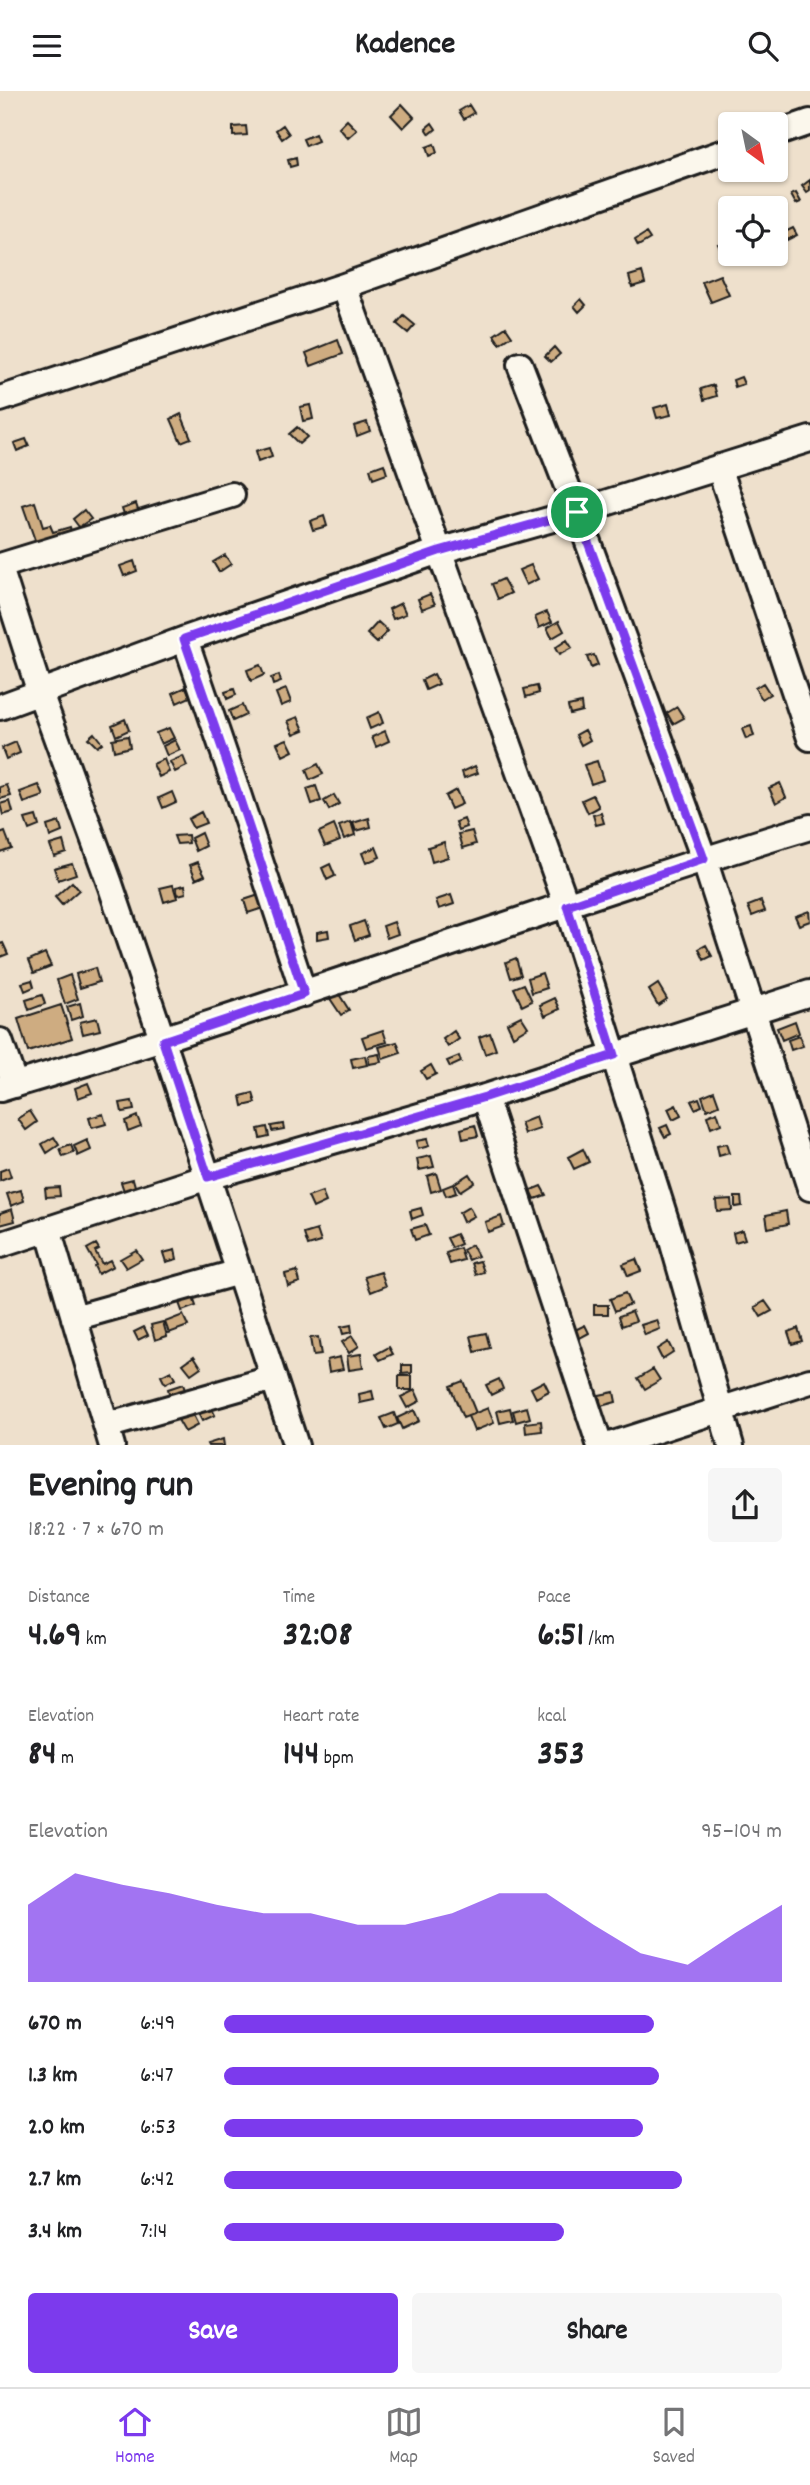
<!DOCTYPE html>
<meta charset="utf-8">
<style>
:root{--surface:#fff;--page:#f6f6f6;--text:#202124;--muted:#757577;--line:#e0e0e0;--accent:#7c3aed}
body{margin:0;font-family:Dekko,sans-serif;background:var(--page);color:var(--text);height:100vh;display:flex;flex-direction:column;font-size:26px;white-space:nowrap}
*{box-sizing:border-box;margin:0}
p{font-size:23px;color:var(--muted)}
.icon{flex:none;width:38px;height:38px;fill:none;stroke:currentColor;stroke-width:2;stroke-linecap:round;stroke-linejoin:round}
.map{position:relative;height:1354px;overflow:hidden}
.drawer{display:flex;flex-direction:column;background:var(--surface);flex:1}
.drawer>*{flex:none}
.needle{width:46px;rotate:147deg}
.tools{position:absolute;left:718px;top:21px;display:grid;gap:14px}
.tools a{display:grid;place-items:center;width:70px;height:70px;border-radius:7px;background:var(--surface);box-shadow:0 2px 5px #0004;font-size:35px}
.pin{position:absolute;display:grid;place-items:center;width:60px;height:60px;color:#fff;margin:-30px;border:4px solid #fff;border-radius:50%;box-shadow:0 2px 7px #0007}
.round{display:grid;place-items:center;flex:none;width:74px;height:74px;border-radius:7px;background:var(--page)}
.summary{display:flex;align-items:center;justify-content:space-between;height:119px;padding:0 28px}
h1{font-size:38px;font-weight:700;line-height:52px}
.metrics{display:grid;grid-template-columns:repeat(3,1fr);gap:10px;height:119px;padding:7px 28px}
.metrics div{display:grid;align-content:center}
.metrics b{font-size:35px;font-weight:700}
.metrics small{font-size:19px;font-weight:400}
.metrics p{font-size:19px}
.chart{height:196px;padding:14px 28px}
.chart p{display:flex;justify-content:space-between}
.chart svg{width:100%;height:126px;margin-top:7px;fill:var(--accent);opacity:.7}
.button{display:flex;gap:14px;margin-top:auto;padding:14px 28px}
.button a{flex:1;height:80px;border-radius:7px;background:var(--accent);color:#fff;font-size:28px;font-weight:700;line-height:80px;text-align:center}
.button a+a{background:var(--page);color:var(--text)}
ul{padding:0 28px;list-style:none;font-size:23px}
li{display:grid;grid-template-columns:112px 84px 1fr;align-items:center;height:52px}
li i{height:18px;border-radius:9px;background:var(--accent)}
header{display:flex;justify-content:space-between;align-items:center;height:91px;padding:0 28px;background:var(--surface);font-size:32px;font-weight:700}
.tabs{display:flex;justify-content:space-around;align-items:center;height:98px;border-top:2px solid var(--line);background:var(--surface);font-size:19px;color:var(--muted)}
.tabs a{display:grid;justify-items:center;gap:4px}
.tabs .active{color:var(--accent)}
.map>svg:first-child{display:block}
</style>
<header><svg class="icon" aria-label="menu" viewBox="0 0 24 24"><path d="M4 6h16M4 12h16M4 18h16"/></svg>Kadence<svg class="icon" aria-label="search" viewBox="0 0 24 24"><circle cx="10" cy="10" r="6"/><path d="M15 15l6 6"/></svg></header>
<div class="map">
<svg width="810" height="1355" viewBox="0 0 810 1355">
<rect width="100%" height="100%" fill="#eee0cc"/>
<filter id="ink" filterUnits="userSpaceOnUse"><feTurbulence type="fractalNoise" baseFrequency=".0143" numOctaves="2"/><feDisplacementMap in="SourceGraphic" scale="14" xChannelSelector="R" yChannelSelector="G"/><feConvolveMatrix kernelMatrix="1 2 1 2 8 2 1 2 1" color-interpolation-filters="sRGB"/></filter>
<g filter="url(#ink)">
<!-- building -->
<path fill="#ceac81" stroke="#1c1c1c" stroke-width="2" d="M402,13L414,26L403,37L391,24Z
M469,14L474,22L464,28L459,20Z
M347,29L357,39L348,47L339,37Z
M432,32L436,38L430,43L426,37Z
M283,34L289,43L282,48L276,39Z
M246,35L247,44L233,45V36Z
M315,43L318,50L306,55L303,48Z
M434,53L437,62L429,65L426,56Z
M296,67L297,74L290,76L288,69Z
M810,89V100L807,102L802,95Z
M796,102L801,111L796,113L791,104Z
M793,137L797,144L787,149L783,142Z
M646,142L650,148L638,155L635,149Z
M730,148V163H737L726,168L718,153Z
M642,181L645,192L632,196L629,185Z
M720,184L729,204L711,211L702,191Z
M581,208L586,214L579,221L574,215Z
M404,225L415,234L408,242L397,233Z
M506,236L512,245L500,253L494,244Z
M338,249L343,263L311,275L306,262Z
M554,256L560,263L551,271L545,265Z
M741,286L744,293L735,296L733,289Z
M714,294L717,305L704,309L701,298Z
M668,313L671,324L657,327L654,317Z
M310,314L313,328L303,330L300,316Z
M181,323L191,347L181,351L171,328Z
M367,331L370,340L357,345L354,335Z
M297,336L307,346L299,353L289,343Z
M26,348L29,355L17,360L14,352Z
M269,357L272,366L258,371L255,361Z
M384,373L387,383L373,388L370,378Z
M35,411L43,436L50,434L53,441L70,436L72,444L37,455L23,415Z
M136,412L139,421L125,426L122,417Z
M84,419L91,428L79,436L73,428Z
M324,425L327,435L313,439L310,430Z
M225,464L231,473L219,481L213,471Z
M134,470L137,480L124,485L120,475Z
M531,474L538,488L526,494L519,479Z
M503,488L511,502L498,508L492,493Z
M430,503L435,513L422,518L418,508Z
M401,512L406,523L393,528L389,518Z
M547,521L552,531L539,537L535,526Z
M559,530L564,540L552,547L547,537Z
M378,531L388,540L377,552L367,543Z
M567,549L572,557L559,564L555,557Z
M594,564L598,574L591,577L587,566Z
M260,574L264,584L251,590L247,579Z
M434,583L439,593L426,599L422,589Z
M279,584L281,591L273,594L271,587Z
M763,592L770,603L762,608L755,597Z
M537,595L539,602L526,606L524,598Z
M186,596L190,606L177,612L173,602Z
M234,598L236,604L227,608L225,601Z
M286,598L291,611L281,615L276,602Z
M581,612L582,620L570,623L568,615Z
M242,614L246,624L233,630L229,620Z
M677,616L684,627L673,633L667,622Z
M379,621L383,632L370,638L366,627Z
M298,626L304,639L294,643L288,630Z
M125,628L129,639L116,645L112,634Z
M751,635L754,645L746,648L742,638Z
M169,637L174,647L161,653L156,642Z
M585,639L590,649L581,654L576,644Z
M385,640L389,650L376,656L372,646Z
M94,642L102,652L97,656L88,647Z
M128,645L130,656L114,660L112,648Z
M287,648L293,660L283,665L277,652Z
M175,649L180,659L167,665L163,655Z
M16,651L20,662L6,668L2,657Z
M183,665L187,675L175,681L170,671Z
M164,668L169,681L159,686L153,673Z
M597,670L603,689L591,693L584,674Z
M318,673L323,683L310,689L306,679Z
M475,675L478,682L464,687L462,681Z
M780,692L786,706L776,712L769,697Z
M7,694L11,705L0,708V696Z
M39,694L44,705L24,712L20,701Z
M316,695L321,710L312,713L307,698Z
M456,699L462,713L451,718L445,705Z
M172,701L176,711L163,717L159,707Z
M334,704L339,713L329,719L324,710Z
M593,704L599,716L588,722L582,709Z
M10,710L13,721L3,724L0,713Z
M201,721L206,732L193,737L188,728Z
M601,722L604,732L596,734L593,724Z
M36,725L39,735L29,739L25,728Z
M369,727L371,736L356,740L353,732Z
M464,728L467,736L459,739L456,731Z
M59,731L62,741L50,746L47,735Z
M351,731L355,744L344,748L339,735Z
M334,734L340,749L325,755L319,741Z
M472,740L476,753L463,757L459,743Z
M5,741L11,757L0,761V743Z
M201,742L206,755L196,760L191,747Z
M188,744L189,752L177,753L174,745Z
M63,750L66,761L54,765L50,754Z
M444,751L448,766L432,771L428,756Z
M376,756L380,766L366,772L362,762Z
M198,771L205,784L196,788L190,774Z
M72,772L76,783L58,789L54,777Z
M330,773L335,785L327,789L322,777Z
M72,791L79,799L62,814L55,806Z
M173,794L177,807L164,811L160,797Z
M185,794L186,802L178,804L176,796Z
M259,804L263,817L248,822L244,809Z
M451,804L454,813L439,818L436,809Z
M761,810L765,820L752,825L748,815Z
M809,820L810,830L799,834L795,825Z
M364,830L369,844L355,849L350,835Z
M394,831L398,843L387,847L383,835Z
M328,839L329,846L317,848V841Z
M3,852L8,863L0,866V853Z
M706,854L712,865L704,869L699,858Z
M45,862L51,875L34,882L29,869Z
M516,867L521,884L511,887L506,871Z
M95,877L99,891L80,897L76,883Z
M542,882L547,897L532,902L528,887Z
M70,884L78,908L65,913L57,889Z
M32,889L34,896L25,900L22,892Z
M524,893L532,910L522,915L514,897Z
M658,893L667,908L658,914L649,899Z
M337,900L349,919L341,924L329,906Z
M42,904L45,913L29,919L26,909Z
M555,907L560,918L545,925L540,914Z
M80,912L83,925L71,929L67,916Z
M61,914L72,947L28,961L18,928Z
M521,925L528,936L513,945L507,932Z
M97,927L100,939L83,943L80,931Z
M795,930L799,942L782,949L777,937Z
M383,939L387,951L366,957L362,946Z
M454,940L459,948L448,956L443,948Z
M490,942L496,959L485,963L479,946Z
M799,945L803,955L791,959L788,949Z
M397,951L401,962L383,968L379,956Z
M379,963L381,971L369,973L368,965Z
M365,965L367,974L353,977L351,968Z
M459,965L461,971L450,976L447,970Z
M431,974L436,983L426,988L421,980Z
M88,992L92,1002L78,1007L75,997Z
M714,1000L719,1014L707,1019L702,1005Z
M253,1002L256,1012L243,1015L241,1005Z
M699,1007L702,1015L695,1018L691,1010Z
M132,1010L134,1019L122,1021L120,1012Z
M676,1014L681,1025L673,1029L668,1018Z
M30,1020L37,1031L26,1039L18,1028Z
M717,1021L721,1033L711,1037L707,1025Z
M103,1023L106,1033L92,1037L89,1027Z
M137,1025L141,1035L128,1040L125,1030Z
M536,1026L540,1038L525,1043L521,1032Z
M283,1033L284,1038L272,1040L271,1035Z
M475,1034L478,1045L463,1048L461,1038Z
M667,1034L671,1043L665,1046L660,1037Z
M267,1036L269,1045L260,1047L258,1038Z
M54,1046L59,1054L47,1062L42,1053Z
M427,1048L429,1055L418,1058L416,1050Z
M87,1049L91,1059L78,1065L74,1055Z
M726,1053L729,1062L719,1065L717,1055Z
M71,1054L74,1062L63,1066L60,1058Z
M583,1058L589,1071L574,1078L568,1066Z
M431,1065L434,1076L419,1079L417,1068Z
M8,1077L11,1086L0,1090V1080Z
M436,1082L441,1098L431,1101L427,1085Z
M469,1083L474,1091L460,1100L455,1092Z
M133,1088L137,1102L126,1106L121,1091Z
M453,1093L456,1102L446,1105L443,1097Z
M541,1095L546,1104L535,1108L531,1099Z
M59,1096L60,1105L46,1106L45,1097Z
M21,1099L24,1110L11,1115L7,1103Z
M322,1101L326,1111L313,1117L308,1106Z
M735,1106H741L742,1115L735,1116Z
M731,1108L732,1119L717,1120L716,1109Z
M469,1116L474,1125L463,1131L459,1122Z
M421,1117L423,1124L412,1128L410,1120Z
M12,1118L15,1130L0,1134V1122Z
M786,1120L788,1133L768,1137L766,1124Z
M501,1125L504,1135L488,1141L485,1131Z
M425,1134L429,1144L415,1149L411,1138Z
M317,1139L321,1151L308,1155L304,1143Z
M742,1139L745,1148L735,1151L733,1142Z
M456,1143L461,1153L452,1157L447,1147Z
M96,1153L99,1158L95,1160L102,1173L110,1169L113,1175L98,1183L94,1175L96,1174L87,1158Z
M472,1154L478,1165L469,1169L463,1159Z
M460,1157L464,1169L450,1173L446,1162Z
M136,1159L142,1168L126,1177L120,1168Z
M175,1159L177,1168L166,1171L163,1162Z
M636,1168L641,1180L628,1185L623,1173Z
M480,1170L484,1181L476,1184L472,1172Z
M297,1180L300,1191L288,1195L285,1183Z
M381,1181L386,1195L371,1201L365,1186Z
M148,1191L151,1204L131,1209L128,1197Z
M191,1201L196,1215L182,1220L177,1206Z
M625,1202L630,1213L615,1220L610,1208Z
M765,1210L772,1220L761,1226L755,1216Z
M594,1214H608V1223H594Z
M632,1220L636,1230L622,1235L619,1225Z
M183,1224L188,1235L169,1242L165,1231Z
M657,1229L660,1238L645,1244L641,1234Z
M163,1231L167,1245L155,1249L151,1234Z
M351,1234L352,1241L343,1243L341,1236Z
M585,1234L589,1242L578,1248L573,1240Z
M144,1236L148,1244L138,1249L134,1241Z
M798,1237L802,1250L792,1253L788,1241Z
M486,1242L490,1257L475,1261L471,1245Z
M352,1245L359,1255L349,1262L342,1251Z
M318,1246L321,1264L313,1265L310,1247Z
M668,1251L673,1261L662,1268L657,1258Z
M389,1256L393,1263L380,1269L376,1263Z
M361,1263L363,1277L349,1279L347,1265Z
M194,1265L201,1276L191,1283L183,1273Z
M340,1266L343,1278L329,1281L327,1269Z
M402,1274H412V1282L402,1283Z
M653,1278L660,1289L645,1298L638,1287Z
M171,1280L175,1288L165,1293L161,1285Z
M399,1285H412V1299H399Z
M499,1288L503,1298L491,1304L486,1294Z
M463,1290L476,1322L463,1327L450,1295Z
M544,1290L549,1300L536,1307L531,1297Z
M183,1293L187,1305L171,1310L168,1298Z
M415,1299L420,1310L407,1317L401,1306Z
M372,1300L374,1309L360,1312L359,1303Z
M614,1301L616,1311L601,1315L599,1304Z
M211,1316L215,1324L202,1330L198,1322Z
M527,1316L530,1327L516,1331L513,1320Z
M488,1317L494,1332L474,1340L468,1325Z
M510,1317L513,1329L500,1332L497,1320Z
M414,1319L419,1330L402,1338L397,1327Z
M192,1322L198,1334L185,1341L178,1329Z
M394,1322L398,1333L386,1338L381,1327Z
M541,1330L542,1340L526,1342L525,1332Z
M223,1348L224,1355H208L207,1353Z"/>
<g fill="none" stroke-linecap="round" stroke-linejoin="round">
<defs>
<path id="minor" d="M775,43L810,31
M344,195L567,815L669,1139L731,1355
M520,274L577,421L704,768L810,1097
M0,308L344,195L730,59
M719,376L810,647
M0,475L232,404
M0,477L40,602L110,793L163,950L296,1355
M185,548L239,706L304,903
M0,616L185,548L439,460L577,421L810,348
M0,950L15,994
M0,998C272,918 538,818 810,736
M485,1006L600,1355
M48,1138L112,1355
M0,1154L208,1086L485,1006L810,902
M74,1227L239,1181
M106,1335L274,1287
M607,1355L810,1290"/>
</defs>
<!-- minor casing -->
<use href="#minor" stroke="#1c1c1c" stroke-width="30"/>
<!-- minor -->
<use href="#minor" stroke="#fbf7ec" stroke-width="24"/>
</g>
</g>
<g fill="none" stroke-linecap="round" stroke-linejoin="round" filter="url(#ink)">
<defs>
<path id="route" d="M577,421L704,768L567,815L614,964L485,1006L208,1086L163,950L304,903L239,706L184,548L439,460Z"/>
</defs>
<!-- route casing -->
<use href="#route" stroke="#fff" stroke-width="14"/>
<!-- route -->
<use href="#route" stroke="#7c3aed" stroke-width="9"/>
</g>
</svg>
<div class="tools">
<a><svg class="needle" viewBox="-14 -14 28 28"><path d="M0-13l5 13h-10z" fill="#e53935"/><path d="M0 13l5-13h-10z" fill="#757577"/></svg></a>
<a><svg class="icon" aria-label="locate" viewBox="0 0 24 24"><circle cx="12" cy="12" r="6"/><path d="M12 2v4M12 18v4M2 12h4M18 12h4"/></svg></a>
</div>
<div class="pin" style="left:577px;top:421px;background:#1e9e55"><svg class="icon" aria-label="arrive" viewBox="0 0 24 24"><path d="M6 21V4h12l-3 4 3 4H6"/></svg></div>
</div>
<section class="drawer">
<div class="summary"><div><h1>Evening run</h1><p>18:22 · 7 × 670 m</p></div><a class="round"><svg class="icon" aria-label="share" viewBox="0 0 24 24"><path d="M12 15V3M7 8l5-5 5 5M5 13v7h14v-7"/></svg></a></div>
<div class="metrics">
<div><p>Distance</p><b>4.69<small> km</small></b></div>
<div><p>Time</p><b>32:08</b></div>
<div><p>Pace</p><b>6:51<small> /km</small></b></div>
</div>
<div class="metrics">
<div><p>Elevation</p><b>84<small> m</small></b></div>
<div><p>Heart rate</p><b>144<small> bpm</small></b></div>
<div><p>kcal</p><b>353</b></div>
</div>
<div class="chart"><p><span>Elevation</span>95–104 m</p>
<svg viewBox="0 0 160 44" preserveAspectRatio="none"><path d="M0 44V17L10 6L20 10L30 13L40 17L50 20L60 20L70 24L80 24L90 20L100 13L110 13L120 24L130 34L140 38L150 27L160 17V44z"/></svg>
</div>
<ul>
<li><b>670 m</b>6:49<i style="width:77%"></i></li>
<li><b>1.3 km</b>6:47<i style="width:78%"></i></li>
<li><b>2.0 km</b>6:53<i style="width:75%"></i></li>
<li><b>2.7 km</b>6:42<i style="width:82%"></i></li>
<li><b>3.4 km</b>7:14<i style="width:61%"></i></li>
</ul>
<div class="button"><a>Save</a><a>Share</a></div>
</section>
<nav class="tabs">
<a class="active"><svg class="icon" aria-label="home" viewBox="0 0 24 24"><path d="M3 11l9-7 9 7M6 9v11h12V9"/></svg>Home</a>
<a><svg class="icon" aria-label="map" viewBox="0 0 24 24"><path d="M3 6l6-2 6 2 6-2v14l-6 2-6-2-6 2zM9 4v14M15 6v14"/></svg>Map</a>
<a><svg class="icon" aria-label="saved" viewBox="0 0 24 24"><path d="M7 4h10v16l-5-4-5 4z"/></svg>Saved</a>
</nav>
